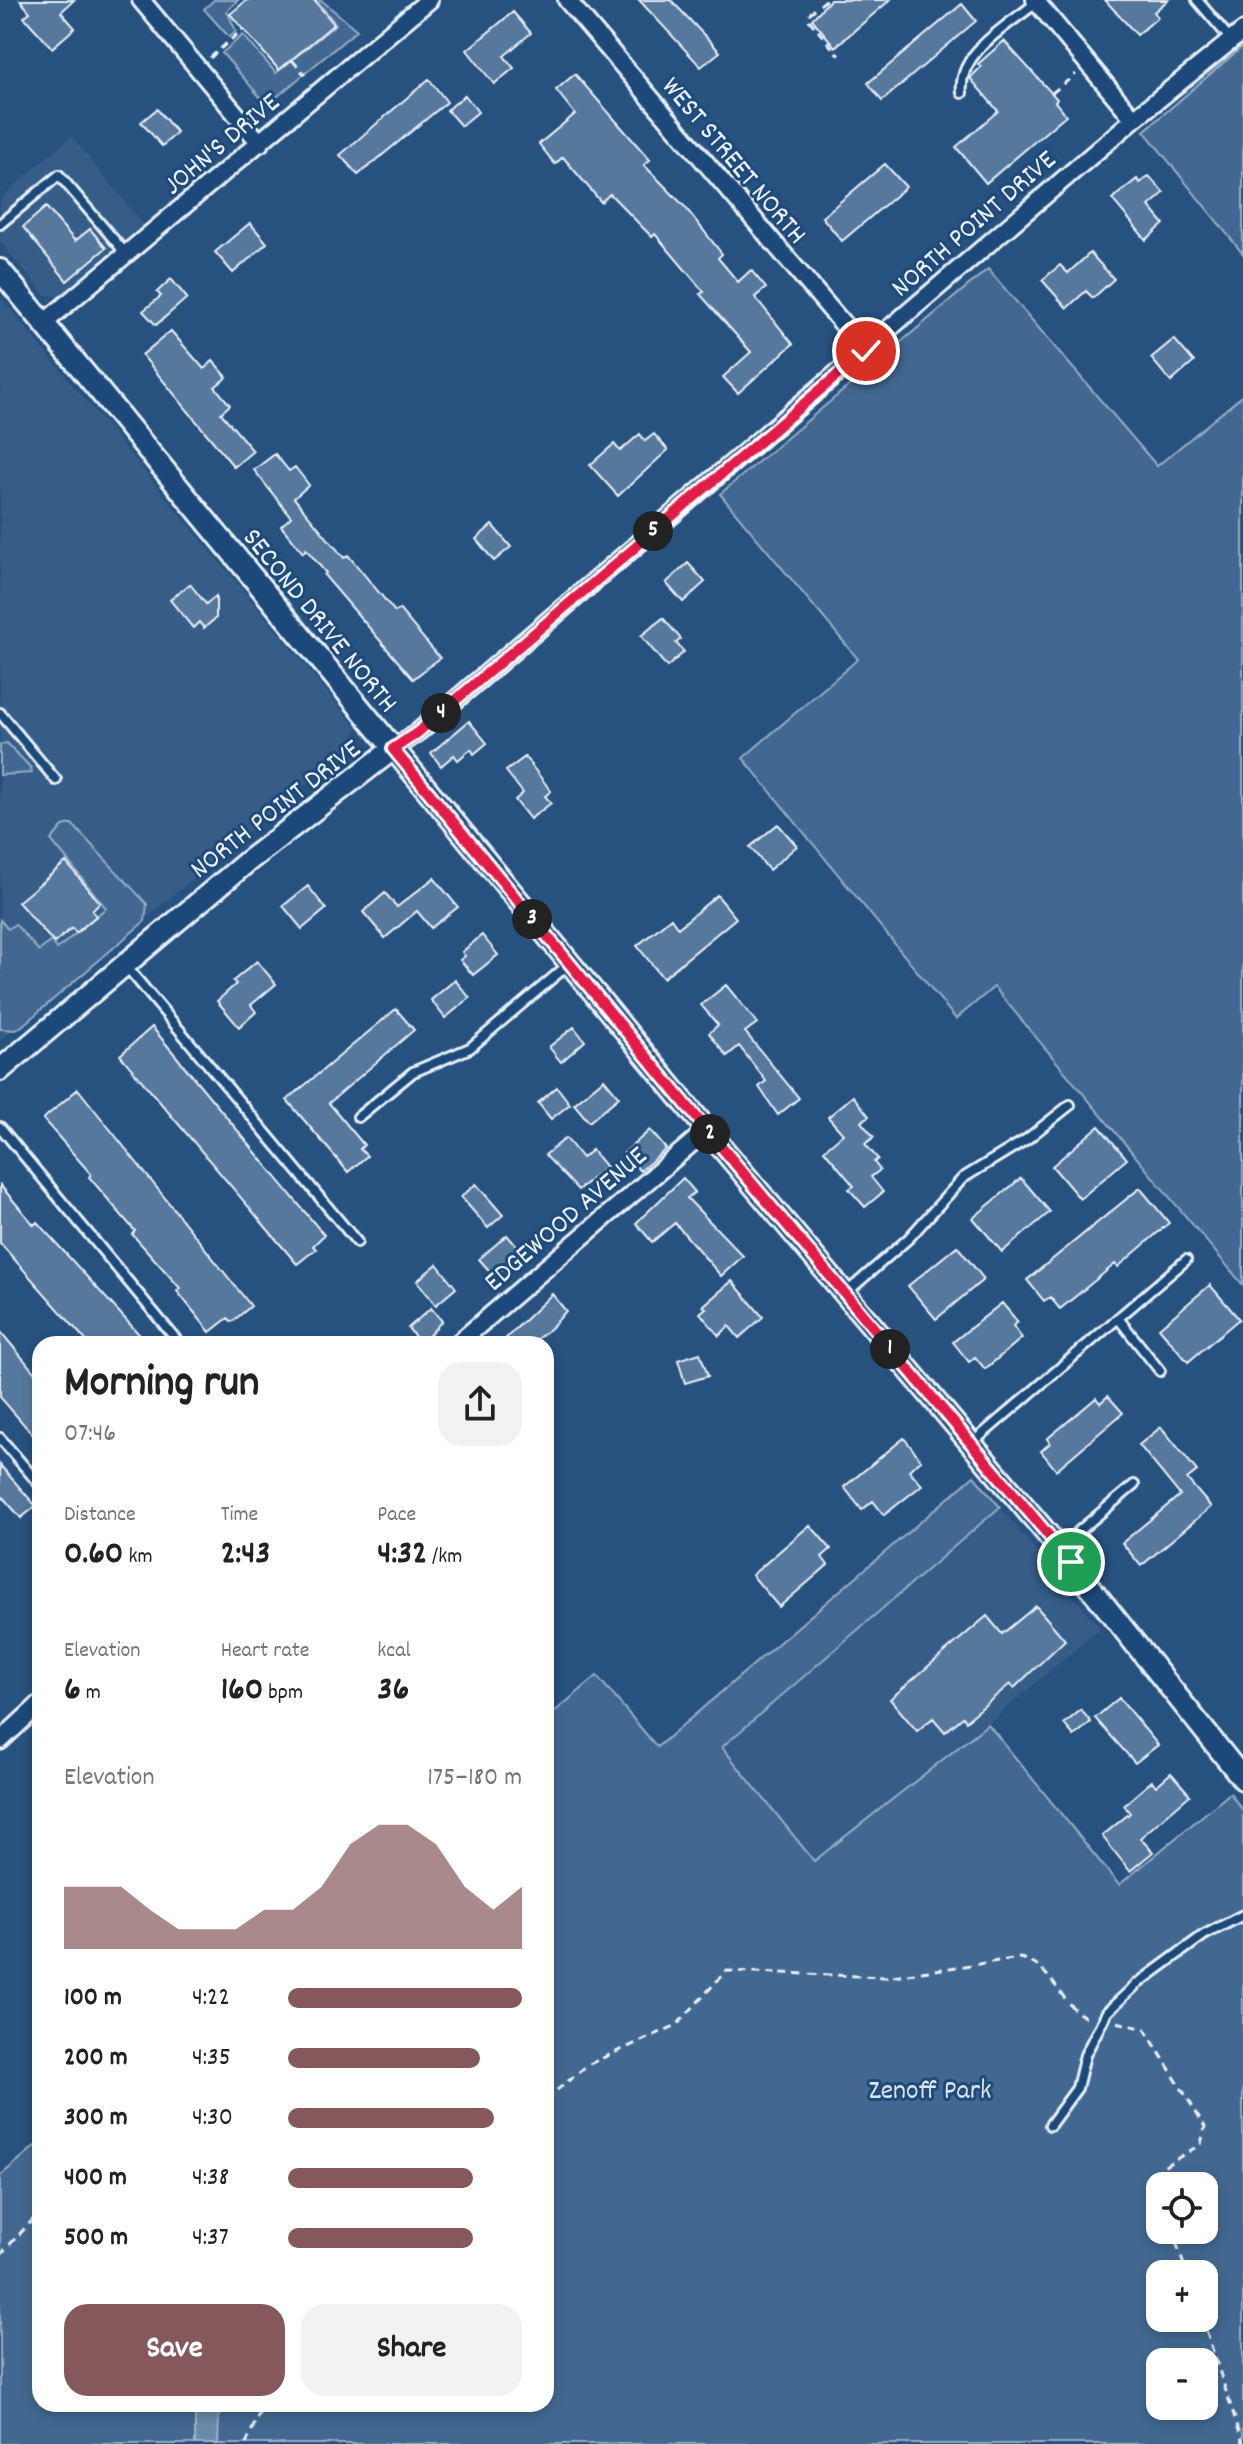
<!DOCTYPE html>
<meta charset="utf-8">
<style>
:root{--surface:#fff;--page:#f2f2f2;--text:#222;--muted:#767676;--accent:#85585c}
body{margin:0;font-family:Dekko,sans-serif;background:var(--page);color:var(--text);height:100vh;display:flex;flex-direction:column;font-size:30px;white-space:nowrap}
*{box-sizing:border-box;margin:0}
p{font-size:26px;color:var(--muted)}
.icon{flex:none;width:44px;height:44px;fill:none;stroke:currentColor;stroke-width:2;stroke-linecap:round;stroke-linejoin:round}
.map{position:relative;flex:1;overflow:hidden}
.sheet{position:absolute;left:32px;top:1336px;width:522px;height:1076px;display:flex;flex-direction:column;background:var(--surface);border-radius:24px;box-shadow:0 4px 12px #0003}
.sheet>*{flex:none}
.fabs{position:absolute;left:1146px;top:2172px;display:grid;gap:16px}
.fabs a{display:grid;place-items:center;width:72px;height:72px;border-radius:16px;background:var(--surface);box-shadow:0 4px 12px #0003;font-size:40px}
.pin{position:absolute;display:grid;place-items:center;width:68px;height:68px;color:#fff;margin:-34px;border:4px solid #fff;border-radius:50%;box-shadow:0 2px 8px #0007}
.km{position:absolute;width:40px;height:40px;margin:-20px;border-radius:50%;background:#222;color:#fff;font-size:22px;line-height:40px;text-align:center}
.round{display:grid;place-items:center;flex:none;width:84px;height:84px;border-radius:24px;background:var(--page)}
.head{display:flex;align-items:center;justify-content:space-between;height:136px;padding:0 32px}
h1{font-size:44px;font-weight:700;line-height:60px}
.figures{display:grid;grid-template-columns:repeat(3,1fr);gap:12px;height:136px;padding:8px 32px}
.figures div{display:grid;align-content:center}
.figures b{font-size:34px;font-weight:700}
.figures small{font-size:22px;font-weight:400}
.figures p{font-size:22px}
.chart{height:224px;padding:16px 32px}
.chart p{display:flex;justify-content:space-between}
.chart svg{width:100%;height:144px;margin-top:8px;fill:var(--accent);opacity:.7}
.action{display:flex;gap:16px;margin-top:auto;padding:16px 32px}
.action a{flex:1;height:92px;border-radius:24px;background:var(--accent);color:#fff;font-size:32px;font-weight:700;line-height:92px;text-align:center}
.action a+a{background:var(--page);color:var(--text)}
ul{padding:0 32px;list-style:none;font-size:26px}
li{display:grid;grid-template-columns:128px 96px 1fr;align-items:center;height:60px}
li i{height:20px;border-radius:10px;background:var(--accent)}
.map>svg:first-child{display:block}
</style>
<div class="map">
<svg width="1243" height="2444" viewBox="0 0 1243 2444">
<rect width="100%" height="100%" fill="#27517f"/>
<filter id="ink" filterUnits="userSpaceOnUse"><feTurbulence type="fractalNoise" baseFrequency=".0125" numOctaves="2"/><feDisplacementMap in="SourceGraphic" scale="16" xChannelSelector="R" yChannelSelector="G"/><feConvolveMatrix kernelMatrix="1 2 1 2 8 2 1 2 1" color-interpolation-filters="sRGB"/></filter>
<g filter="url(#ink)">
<!-- built -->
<path fill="#355d88" d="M71,136L144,225L60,296L45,295L0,242V199Z
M0,297L357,728L351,746L0,1041Z
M1000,1507L1100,1628L988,1724L814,1862L722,1747Z"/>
<!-- green -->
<path fill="#436891" stroke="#96acc4" stroke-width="2" fill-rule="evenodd" d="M214,0H238L227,11L236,31L229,37L204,9Z
M321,0L357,30L267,105L222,53L243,35L276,73L336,24L318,2Z
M1243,46V254L1144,131Z
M988,269L1157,466L1243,395V1285L994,987L956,1019L743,758L858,659L720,494Z
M7,743L31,768L32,773L0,775V745Z
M72,824L147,904L145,921L22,1026L16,1030L0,1029V920L8,929L15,924L39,951L51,941L57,949L106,908L51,840L63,826Z
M974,1476L1000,1507L722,1747L814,1861L988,1724L1119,1885L1230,1793L1243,1811V2444H0V2176L40,2142V2404H546V1719L597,1676L657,1747ZM1160,2186H1204V2230H1160ZM1160,2274H1204V2318H1160ZM1160,2362H1204V2406H1160Z"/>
<!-- water -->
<path fill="#6b8aaa" stroke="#9db3c9" stroke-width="2" d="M195,2404H226L219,2417L218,2444H195Z"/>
<!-- building -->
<path fill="#57789d" stroke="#e8f1f8" stroke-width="2" d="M20,0H74L61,12L75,28L52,48L24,17L30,12Z
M247,0H314L334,24L279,70L230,14Z
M639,0H671L720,52L701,67Z
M830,0H890L835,47L812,19Z
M1105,0H1168L1154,12L1158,17L1137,35Z
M962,4L976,21L882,101L868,83Z
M513,12L531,33L504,56L514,68L494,84L467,50Z
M1004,41L1057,99L1055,102L1066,115L986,183L956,147L998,111L970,78L981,67L978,64Z
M575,74L650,160L644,165L685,207L722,254L718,258L738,282L751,270L766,288L755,297L793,344L738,393L723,377L751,352L700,294L704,292L655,234L652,237L610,194L601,202L563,157L555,164L539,144L575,114L556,90Z
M429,79L447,102L358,175L340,155Z
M465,95L478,112L461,126L447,110Z
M157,109L177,133L162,146L141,122Z
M885,164L906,187L842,241L822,217Z
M1149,176L1164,193L1149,206L1164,224L1146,240L1112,199L1137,179L1140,183Z
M46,207L75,241L90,229L106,248L67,281L23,227Z
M250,223L267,243L233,273L215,252Z
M1090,253L1114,279L1093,298L1086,291L1067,308L1042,280L1060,265L1068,273Z
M171,279L187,298L156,325L143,311L161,296L157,292Z
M171,331L204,369L213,361L227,377L215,387L230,405L221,413L253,451L234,467L142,355Z
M1174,339L1194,362L1171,382L1151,358Z
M640,434L645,441L654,434L668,450L618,496L590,465L614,444L620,451Z
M275,454L289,471L295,467L309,485L294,498L344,558L348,555L395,612L399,609L440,658L413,679L324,575L326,573L306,549L303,553L281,526L291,517L254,470Z
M492,525L511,547L494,561L476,539Z
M688,563L705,582L683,602L666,583Z
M190,584L206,604L216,596V618L204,628L199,622L193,628L170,600Z
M663,618L681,639L676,643L684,652L667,667L641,636Z
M469,721L487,743L474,754L471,749L458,760L454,755L441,766L431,753Z
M525,757L551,791L545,796L551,803L530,819L515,800L523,793L506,771Z
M778,824L797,846L769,870L750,847Z
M66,862L100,903L92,911L96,916L76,933L72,928L54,943L18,902Z
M434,878L458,907L431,928L417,911L385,938L363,912L385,893L397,907Z
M308,886L326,909L302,929L283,906Z
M717,895L736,918L663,978L637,946L671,918L678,928Z
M482,935L498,955L473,975L460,960L465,956L462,952Z
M257,961L276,984L251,1005L256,1012L239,1027L217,1001L236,984L233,981Z
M455,980L470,998L445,1018L431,1000Z
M726,985L757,1023L745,1032L799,1098L778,1115L759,1087L766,1081L739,1046L727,1056L709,1033L718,1025L701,1005Z
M396,1009L414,1030L329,1103L364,1145L360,1149L367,1156L348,1172L287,1100Z
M152,1027L324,1235L313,1246L316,1249L297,1264L120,1055Z
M574,1027L585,1041L561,1062L549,1047Z
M604,1079L619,1097L589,1122L574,1104Z
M557,1087L570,1104L551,1119L538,1103Z
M78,1089L251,1306L232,1322L228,1318L210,1332L177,1291L180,1288L132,1234L135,1231L89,1177L91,1174L43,1119Z
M853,1096L869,1116L861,1122L874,1137L865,1144L878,1159L874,1162L880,1170L871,1177L883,1192L865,1207L849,1189L854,1186L824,1150L843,1134L828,1117Z
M1099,1126L1127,1159L1080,1199L1052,1166Z
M650,1130L666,1149L640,1171L624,1153Z
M566,1138L582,1158L592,1150L606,1167L578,1190L545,1155Z
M683,1178L695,1192L687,1198L743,1256L721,1276L675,1223L652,1242L636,1223Z
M1021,1178L1050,1212L1002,1252L973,1218Z
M476,1184L503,1215L488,1228L461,1197Z
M0,1185L34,1225L37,1222L148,1344H89L0,1243Z
M1140,1188L1169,1223L1118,1267L1115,1264L1060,1309L1050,1297L1044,1301L1027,1280Z
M507,1235L520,1250L515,1254L521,1261L510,1271L506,1266L494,1276L479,1259Z
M957,1246L984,1279L936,1319L908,1286Z
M437,1264L456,1288L436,1305L417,1281Z
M732,1281L763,1317L739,1338L729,1326L719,1336L700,1313L706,1308L703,1306Z
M1210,1285L1239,1319L1188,1362L1159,1328Z
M552,1294L566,1311L553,1326L531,1344H500Z
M1002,1303L1018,1322L1013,1326L1022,1338L985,1369L975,1357L969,1362L953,1342Z
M431,1308L442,1321L421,1344L408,1328Z
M0,1331L40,1379V1443L0,1397Z
M700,1353L708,1376L685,1383L678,1360Z
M1108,1396L1123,1413L1056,1470L1041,1451L1050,1443L1047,1439L1096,1398L1100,1403Z
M1161,1427L1197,1471L1187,1479L1211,1507L1141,1566L1122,1543L1180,1495L1139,1445Z
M904,1438L921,1460L909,1470L922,1485L884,1515L873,1501L862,1510L844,1487Z
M0,1465L36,1506L21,1518L0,1494Z
M810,1525L831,1549L822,1557L828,1565L779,1607L752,1575Z
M1036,1606L1065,1640L1014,1688L1010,1684L966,1721L963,1717L945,1732L933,1718L917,1731L890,1699L987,1616L1002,1634Z
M1119,1698L1158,1745L1135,1763L1095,1718Z
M1081,1710L1091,1722L1074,1736L1064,1724Z
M1171,1773L1190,1795L1140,1838L1153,1852L1130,1871L1102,1836L1130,1813L1124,1805L1152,1781L1156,1786Z"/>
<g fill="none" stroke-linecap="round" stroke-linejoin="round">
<defs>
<path id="service" d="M1197,0L1232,41
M962,93C957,52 1008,26 1037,2
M0,224L59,175L127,255
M0,713L56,780
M125,965L357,1242
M358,1117L413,1072L470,1048L569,964
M0,1127L180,1344
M845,1294L909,1238L963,1178L1027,1139L1070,1105
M1118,1318L1160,1371
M0,1438L40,1485
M971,1444L1186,1260
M1061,1546L1134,1485
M1050,2125L1077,2088L1085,2055L1107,2012L1137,1984L1204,1935L1243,1915"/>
<path id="minor" d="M141,0L260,143
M567,0L866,351
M1035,0L1134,119
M44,323L429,0
M393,749L417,733L1134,119L1243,31
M457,1344L707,1130
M0,1741L40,1704"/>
<path id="tertiary" d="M0,270L707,1130L1059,1548L1243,1779
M0,1070L248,861L393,749"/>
</defs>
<!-- service casing -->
<use href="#service" stroke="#e8f1f8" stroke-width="14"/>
<!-- minor casing -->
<use href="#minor" stroke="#e8f1f8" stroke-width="22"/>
<!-- tertiary casing -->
<use href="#tertiary" stroke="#e8f1f8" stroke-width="26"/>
<!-- path -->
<path stroke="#e8f1f8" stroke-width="3" stroke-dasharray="8 6" stroke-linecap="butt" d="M826,0L809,14V20L839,56
M315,1L317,0
M210,58L243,29
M292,60L305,75
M1052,93L1076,74
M1117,2022L1145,2029L1205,2127L1201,2144L1160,2169L1155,2177L1160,2193
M546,2099L589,2064L677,2025L726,1971L886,1977L1020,1958C1055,1966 1063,2013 1090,2018
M1172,2230L1187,2274
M0,2255L40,2212
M1202,2318L1243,2443
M246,2444L263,2404"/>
<!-- service -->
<use href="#service" stroke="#1f4a7a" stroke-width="8"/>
<!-- minor -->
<use href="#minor" stroke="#1f4a7a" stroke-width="16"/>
<!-- tertiary -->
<use href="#tertiary" stroke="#1f4a7a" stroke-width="20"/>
</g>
</g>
<g fill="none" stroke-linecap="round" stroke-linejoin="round" filter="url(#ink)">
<defs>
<path id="route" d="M866,351L417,733L393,749L707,1130L1071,1562"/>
</defs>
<!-- route casing -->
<use href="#route" stroke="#fff" stroke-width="16"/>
<!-- route -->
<use href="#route" stroke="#e11d48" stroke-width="10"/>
</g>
<g text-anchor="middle" stroke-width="6" stroke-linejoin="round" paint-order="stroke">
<!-- street labels -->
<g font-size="28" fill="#e8f1f8" stroke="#1f4a7a">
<text transform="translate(220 142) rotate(-40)" y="10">JOHN'S DRIVE</text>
<text transform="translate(736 159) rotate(50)" y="10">WEST STREET NORTH</text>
<text transform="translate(972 222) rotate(-41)" y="10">NORTH POINT DRIVE</text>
<text transform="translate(322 619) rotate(51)" y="10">SECOND DRIVE NORTH</text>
<text transform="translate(274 807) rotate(-38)" y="10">NORTH POINT DRIVE</text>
<text transform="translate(564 1217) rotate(-41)" y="10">EDGEWOOD AVENUE</text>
</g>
<!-- park labels -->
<g font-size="28" fill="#d8e3ee" stroke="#1f4a7a">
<text x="930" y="2098">Zenoff Park</text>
</g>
</g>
</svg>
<div class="fabs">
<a><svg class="icon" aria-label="locate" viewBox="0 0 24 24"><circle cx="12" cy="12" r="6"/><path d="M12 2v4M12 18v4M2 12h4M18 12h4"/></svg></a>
<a>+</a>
<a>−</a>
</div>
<div class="pin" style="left:1071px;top:1562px;background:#1e9e55"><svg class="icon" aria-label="arrive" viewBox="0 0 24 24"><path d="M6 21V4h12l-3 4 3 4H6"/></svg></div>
<div class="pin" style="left:866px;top:351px;background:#d93025"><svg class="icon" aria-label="check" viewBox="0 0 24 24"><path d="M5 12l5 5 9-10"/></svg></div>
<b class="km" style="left:890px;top:1349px">1</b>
<b class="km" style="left:710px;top:1134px">2</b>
<b class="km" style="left:532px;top:919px">3</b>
<b class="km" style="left:441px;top:713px">4</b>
<b class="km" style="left:653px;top:531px">5</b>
<section class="sheet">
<div class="head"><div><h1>Morning run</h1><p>07:46</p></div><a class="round"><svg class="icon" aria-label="share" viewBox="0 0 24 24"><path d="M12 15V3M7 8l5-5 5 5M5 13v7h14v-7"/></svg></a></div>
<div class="figures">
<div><p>Distance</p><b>0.60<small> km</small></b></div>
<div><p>Time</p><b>2:43</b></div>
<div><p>Pace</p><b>4:32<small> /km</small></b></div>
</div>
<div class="figures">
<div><p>Elevation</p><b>6<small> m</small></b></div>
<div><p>Heart rate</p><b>160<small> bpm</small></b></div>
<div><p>kcal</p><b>36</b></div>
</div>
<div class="chart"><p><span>Elevation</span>175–180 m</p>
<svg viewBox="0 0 160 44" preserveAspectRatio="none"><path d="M0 44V25L10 25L20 25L30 32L40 38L50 38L60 38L70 32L80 32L90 25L100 12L110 6L120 6L130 12L140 25L150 32L160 25V44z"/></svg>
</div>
<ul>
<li><b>100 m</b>4:22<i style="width:100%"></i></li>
<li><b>200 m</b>4:35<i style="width:82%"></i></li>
<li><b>300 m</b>4:30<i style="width:88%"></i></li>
<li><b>400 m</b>4:38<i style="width:79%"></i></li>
<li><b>500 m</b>4:37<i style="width:79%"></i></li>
</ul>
<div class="action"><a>Save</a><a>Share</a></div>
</section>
</div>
